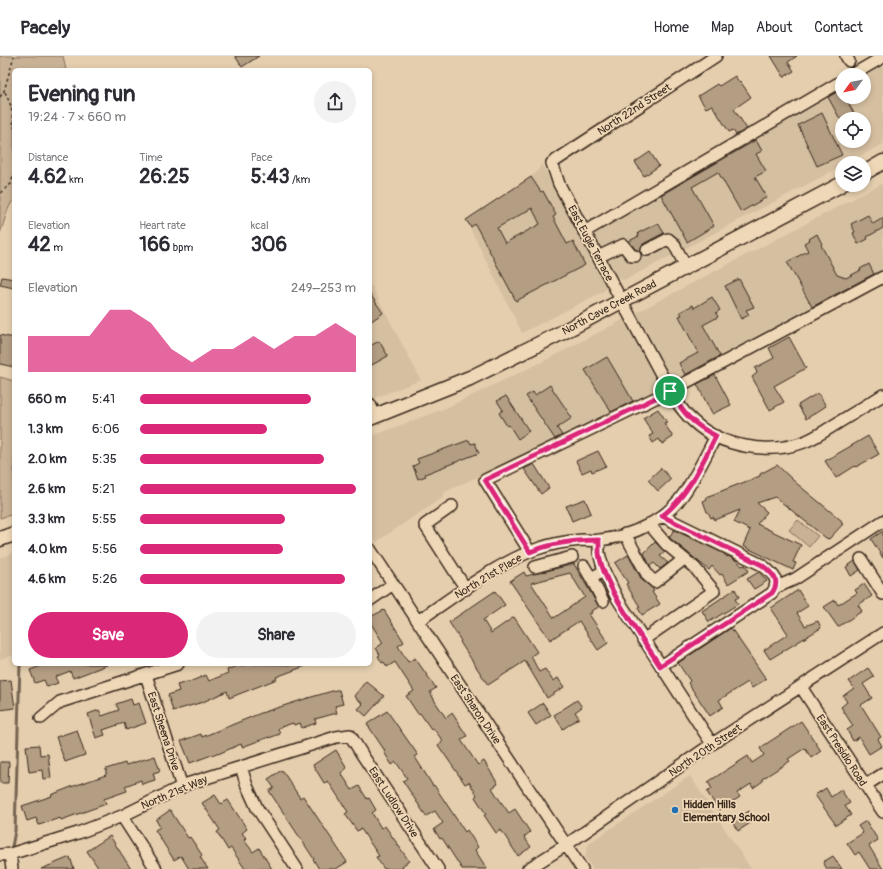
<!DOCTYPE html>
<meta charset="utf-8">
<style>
:root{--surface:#fff;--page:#f2f2f3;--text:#2b2b33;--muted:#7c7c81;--line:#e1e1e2;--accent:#db2777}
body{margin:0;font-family:Pangolin,sans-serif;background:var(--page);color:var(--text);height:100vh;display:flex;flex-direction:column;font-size:15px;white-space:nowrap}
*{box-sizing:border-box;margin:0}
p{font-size:13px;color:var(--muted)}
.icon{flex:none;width:22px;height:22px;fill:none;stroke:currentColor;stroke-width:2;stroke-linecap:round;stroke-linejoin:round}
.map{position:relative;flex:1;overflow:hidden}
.sheet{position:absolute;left:12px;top:12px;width:360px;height:598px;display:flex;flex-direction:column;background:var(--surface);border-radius:6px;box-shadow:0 2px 6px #0003}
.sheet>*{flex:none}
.needle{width:26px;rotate:237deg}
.fabs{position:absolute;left:835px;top:12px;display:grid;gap:8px}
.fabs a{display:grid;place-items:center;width:36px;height:36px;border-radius:50%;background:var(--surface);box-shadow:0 2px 6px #0003;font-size:20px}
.pin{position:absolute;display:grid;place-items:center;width:34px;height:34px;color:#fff;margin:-17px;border:2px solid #fff;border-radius:50%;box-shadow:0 1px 4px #0007}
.round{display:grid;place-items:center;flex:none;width:42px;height:42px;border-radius:21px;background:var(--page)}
.head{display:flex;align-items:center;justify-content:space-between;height:68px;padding:0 16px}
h1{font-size:22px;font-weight:800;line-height:30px}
.metrics{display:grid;grid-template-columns:repeat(3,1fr);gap:6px;height:68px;padding:4px 16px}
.metrics div{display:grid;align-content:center}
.metrics b{font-size:20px;font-weight:800}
.metrics small{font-size:11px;font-weight:400}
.metrics p{font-size:11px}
.chart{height:112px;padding:8px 16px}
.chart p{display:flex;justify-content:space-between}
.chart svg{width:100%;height:72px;margin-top:4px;fill:var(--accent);opacity:.7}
.cta{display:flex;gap:8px;margin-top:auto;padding:8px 16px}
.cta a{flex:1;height:46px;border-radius:24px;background:var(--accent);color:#fff;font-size:16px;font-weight:800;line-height:46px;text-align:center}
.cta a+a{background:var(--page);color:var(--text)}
ul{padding:0 16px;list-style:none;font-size:13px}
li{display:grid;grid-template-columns:64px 48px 1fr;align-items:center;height:30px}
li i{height:10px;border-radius:5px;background:var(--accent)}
header{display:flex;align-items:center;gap:24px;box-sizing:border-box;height:56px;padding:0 20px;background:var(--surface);border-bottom:1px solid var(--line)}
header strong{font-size:19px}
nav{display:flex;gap:22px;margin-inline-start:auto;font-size:14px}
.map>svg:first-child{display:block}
</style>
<header>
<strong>Pacely</strong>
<nav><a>Home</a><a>Map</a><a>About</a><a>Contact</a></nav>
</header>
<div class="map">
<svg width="883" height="813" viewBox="0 0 883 813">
<rect width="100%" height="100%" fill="#e4ceae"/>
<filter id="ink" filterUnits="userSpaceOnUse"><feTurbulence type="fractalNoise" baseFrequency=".025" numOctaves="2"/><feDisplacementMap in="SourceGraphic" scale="8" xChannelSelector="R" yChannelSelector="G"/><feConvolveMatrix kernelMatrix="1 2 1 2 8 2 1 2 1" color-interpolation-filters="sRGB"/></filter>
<g filter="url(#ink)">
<!-- built -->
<path fill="#d5bfa1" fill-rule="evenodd" d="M883,4V88L847,107H842V110L627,223L622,224L616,219L593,179L660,139V137L687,122L686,121L755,83V81L842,30V41H864V19H861ZM842,63H864V85H842Z
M542,108L606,228V233L602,236L522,277L466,164L536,117Z
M883,127V217L745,289L744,287L611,358L445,436L442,442L376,486L370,477V381L448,351L548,303Z
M370,229H371L421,324L370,344Z
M14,497V599L0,603V502Z
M690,720L751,813H593L585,801L589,787Z"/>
<!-- green -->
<path fill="#c8b296" stroke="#826e5a" d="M0,0H63L66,14H14V143C6,153 5,166 0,177Z
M0,321L14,325V458L0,462Z
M798,464L818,480L809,491L789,474Z"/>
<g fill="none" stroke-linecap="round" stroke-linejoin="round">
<!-- stream -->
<path stroke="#766451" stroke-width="3" d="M11,796L15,775L20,608"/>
</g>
<!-- building -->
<path fill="#b39d83" stroke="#3b2a1e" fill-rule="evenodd" d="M235,0H259L242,11Z
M771,0H797L788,6L794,15L784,21Z
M735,20L739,26L740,25L751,41L734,53L747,73L736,79L733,74L729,76L712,49L706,52L698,40L717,28L719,30Z
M842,33V41H845L857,63H840L828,41Z
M822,57L842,99L817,110L798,69Z
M756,84L762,95L756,98L766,115L755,121L767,141L741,156L718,116L692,131L714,170L687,186L661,139Z
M650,96L659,110L644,120L635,106Z
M531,121L541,136L543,135L556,159L553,161L567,188L573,185L585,209L516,245L475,168L471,171L466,164ZM532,152L540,168L505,187L497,172Z
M868,159L873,168L883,162V172L867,181L868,183L858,188L853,177L855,176L851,168Z
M658,167L664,177L643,188L641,191L640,196L635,193L629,185L639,180L638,177Z
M817,178L822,188L821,189L837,219L846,222L861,214L860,213L869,208L874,218L812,251L787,206L808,195L804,187L810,184L809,183Z
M2,221L14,223V232L0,229Z
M739,223L754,251L746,254L749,259L741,263L725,230Z
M370,238L383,257L370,266Z
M712,241L720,254L716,257L718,261L703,269L720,300L685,319L679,307L698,297L679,260L682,259L680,256L693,249L694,252Z
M0,279L14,282V311L0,308Z
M789,281L806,312L774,330L784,346L770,354L752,321L757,317L755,312L774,302L769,292Z
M379,285L388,300L370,310V290Z
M607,301L633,345L611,356L585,314Z
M715,319L731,349L712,358L697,328Z
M550,329L572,362L557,372L562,379L555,383L526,340L533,336L535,339Z
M818,337L826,350L806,363L798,349Z
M506,340L529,375L518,383L509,369L507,370L499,357L503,354L497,345Z
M658,353L667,366L664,367L673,381L662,388L659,383L653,387L649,380L653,378L643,362Z
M868,380L879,398L856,411L855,410L836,422L825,405Z
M469,384L471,388L475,387L479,397L425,418L426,420L418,423L413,410L419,407L417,403Z
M598,395L606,410L592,416L591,413L582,417L576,405Z
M534,408L549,432L541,438L524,413Z
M777,409L795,426L842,465L841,467L843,468L829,483L826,482L775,441L757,447L767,456L757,468L801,489L793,506L796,507L793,514L743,490L750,474L734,466L740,454L715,464L713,461L711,462L708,456H707L703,445L707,443L706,441L760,420V418Z
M661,412L671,423L658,435L648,424Z
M585,443L591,457L572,465L566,450Z
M674,474L723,497L727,501L728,500L737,505L742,510L745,509L749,515L728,528L722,518L720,519L712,510L709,514L671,483L669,481Z
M883,475V502L871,483Z
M655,486L665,496L660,500L668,507L660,513L654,507L650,510L644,497Z
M628,499L642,524L652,532L654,535L652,536L660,548L642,559L638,552L640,551L626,528L628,527L615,507Z
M855,505L860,514L851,520L846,511Z
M574,508L599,551L591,555L592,557L589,558L608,587L598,594L579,565L550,584L510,525L524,516L526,520ZM570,517L585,541L554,562L531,527Z
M759,516L767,525L754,533L747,523Z
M864,528L872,540L858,549L862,555L838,571L824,551L835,544L838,549L857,537L855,534Z
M735,533L739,541L735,543L738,548L709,566L702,555Z
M798,534L808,550L797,557L805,570L818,565L821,572L770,603L764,594L788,578L771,552Z
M495,535L505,549L483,564L491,577L514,561L537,596L531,600L539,616L545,613L553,625L558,622L564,631L547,642L525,605L488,629L460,586L461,585L449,566Z
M384,554L404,586L398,590L408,606L415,602L436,632L430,636L436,647L446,662L452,657L467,680L461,684L478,709L484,705L498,728L492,732L499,743L509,757L515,753L530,776L524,781L531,791L518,800L501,774L496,777L484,759L486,758L475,741L477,739L469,726L465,728L438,689L443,685L433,672L431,673L420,657L418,658L406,640L414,635L395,606L387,611L384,606L382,607L378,600L380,599L376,592L383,587L370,566V561Z
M731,572L766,623L752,632L748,626L719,644L723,651L710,660L688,627L690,625L678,607Z
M46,608H107V609L73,622L70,615L55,621L58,627L47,631L44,624L35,627L30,614Z
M249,608L308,609L276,621L277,623L229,642L227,635L203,646L173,655L168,639L179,635L177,629L187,626V627L206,619L209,625L228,617L227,614L240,609L241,611Z
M868,612L874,621L863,628L872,642L861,649L881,681L878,683L882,690L869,698L859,681L853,685L847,674L853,670L841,651L847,646L843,640L854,632L849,625Z
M11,624L15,652L0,654V625Z
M366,625L384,640L366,660L358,653L363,648L354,640Z
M336,634H339L343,648L335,650L337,657L315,663L316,667L302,672L300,667L294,669L293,667L278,672L280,678L269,682V681L242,691L241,688L218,698L217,697L190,707L181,685L201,678L202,681L261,657L308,642Z
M131,643L133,649L139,647L146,667L126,674L124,667L103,674L105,679L96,682L88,658L99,654L102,660L119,654L116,648Z
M577,644L582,651L575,656L579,662L563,673L554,659Z
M543,647L551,659L536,669L528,657Z
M387,655L418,699L415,701L433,730L434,729L465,776L467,774L478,791L475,794L487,813H462L442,782L440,783L434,773L443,767L435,755L426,760L403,725L407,722L396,706L392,709L384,696L385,695L367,668Z
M801,665L821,695L811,702L805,692L788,703L790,705L762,723L763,725L753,732L751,728L737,737L740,741L719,754L707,736L712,733L708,726L748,700L752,707L764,699L760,692Z
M77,674L85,699L65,706L56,681Z
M39,689L40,699L48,698L51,722L43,723L42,714L29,716L26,690Z
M336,694L347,712L341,717L352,734L359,730L367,743L369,742L376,754L372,757L381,772L385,770L409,805L402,810L404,813H384L376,801L379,800L361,773L357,775L345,758L348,756L328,725L324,727L313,709Z
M155,700L160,715L153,717L155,724L142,728L141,724L125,730L127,735L104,743L106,748L61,764L60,762L39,769L36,762L27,765L22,750L52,740L51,739L71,731L106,719V713L125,707L126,709Z
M0,706H9L8,727H0Z
M282,714L300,742L303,740L347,806L336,813H319L313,803H314L269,735L274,732L268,723Z
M826,732L831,741L841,734L850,747L845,750L851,759L836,769L815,739Z
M215,739L221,748L228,744L247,773L242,777L246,782L244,784L253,796L259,792L272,813H245L231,792L228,794L217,776L220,774L202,747Z
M170,754L188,782L190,781L202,799L200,801L208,813H189L181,800L174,804L155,774L160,771L156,764Z
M749,755L755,764L738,775L732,766Z
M866,765L878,784L869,790L883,813H870L859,796L855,799L847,787L863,777L858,770Z
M110,780L131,813H99L87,795Z
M833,800L842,813H827L823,806Z
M70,801L74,813H41Z"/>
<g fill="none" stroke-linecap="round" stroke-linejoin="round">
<defs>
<path id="minor" d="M716,0C662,36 606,71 552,107L559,128L670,335C677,346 683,357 694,366C721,391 770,399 804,386C815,382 825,375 836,368C852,358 867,349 883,339
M846,0L849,5
M852,19L883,1
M584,176L842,25
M647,194L668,183L674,188L686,211
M598,201L623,189L632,200H635
M370,348L375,360
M452,450L425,469L466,533
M625,478L648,520L655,526L684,503
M599,484V497L604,515L617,542L712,688
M370,493L582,813
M530,496L485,424L670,335L883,221
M861,503L883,538
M584,510L591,522L604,515
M535,511L572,501
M591,522L603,545
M777,531L795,523L883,465
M370,544L393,528
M418,565C455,540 495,508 537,493C551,488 568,485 582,484C588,484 594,485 600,484C633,480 667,464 685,436C697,418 706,399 716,380
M643,584L714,535L695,512L666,488L649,468
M661,610L772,537C781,524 773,518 762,509L662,460
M146,619L182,731
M801,631L883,756
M41,662L60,646L178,608
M241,711L247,730L257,752L297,813
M866,729L883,718
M122,760L156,813
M10,798L12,813
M0,799L10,798L33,791L78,777L122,760L187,728L336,681L350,679L363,700L438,813
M528,813L566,789L712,688L883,577"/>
<path id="major" d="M864,117L883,106
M370,362L470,322L561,277L842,128
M0,483L14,478"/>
</defs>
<!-- minor casing -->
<use href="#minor" stroke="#3b2a1e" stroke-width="14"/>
<!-- major casing -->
<use href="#major" stroke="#3b2a1e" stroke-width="17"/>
<!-- path -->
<path stroke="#3b2a1e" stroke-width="1.5" stroke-dasharray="3 3" stroke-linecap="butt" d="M5,36L11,50L14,72
M0,41L4,35L14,0
M0,137L11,128L14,117"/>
<!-- minor -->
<use href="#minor" stroke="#efd8b7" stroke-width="11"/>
<!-- major -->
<use href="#major" stroke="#efd8b7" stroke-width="14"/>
</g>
</g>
<g fill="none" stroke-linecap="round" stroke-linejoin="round" filter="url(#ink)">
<defs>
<path id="route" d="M670,335C683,357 692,368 716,380C701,409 688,440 662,460L762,509C773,518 781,524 772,537L660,610C642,581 603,530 599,497C599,493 599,488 599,484C576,484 552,487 530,496L485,424Z"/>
</defs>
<!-- route casing -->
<use href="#route" stroke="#fff" stroke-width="8"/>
<!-- route -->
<use href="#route" stroke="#db2777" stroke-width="5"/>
</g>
<!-- markers -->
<circle fill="#1f6fb2" stroke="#efd8b7" stroke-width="1.5" cx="675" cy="754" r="4"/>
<g text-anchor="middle" stroke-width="3.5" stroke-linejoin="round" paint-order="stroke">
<!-- street labels -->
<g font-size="11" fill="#3b2a1e" stroke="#efd8b7">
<text transform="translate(634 53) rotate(-33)" y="4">North 22nd Street</text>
<text transform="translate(591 187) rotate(62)" y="4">East Eugie Terrace</text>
<text transform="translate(609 251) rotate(-28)" y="4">North Cave Creek Road</text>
<text transform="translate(488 520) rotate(-31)" y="4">North 21st Place</text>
<text transform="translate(476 653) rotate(56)" y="4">East Sharon Drive</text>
<text transform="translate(164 675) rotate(72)" y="4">East Sheena Drive</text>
<text transform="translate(705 694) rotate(-34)" y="4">North 20th Street</text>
<text transform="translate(842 694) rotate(57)" y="4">East Presidio Road</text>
<text transform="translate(174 736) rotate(-23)" y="4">North 21st Way</text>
<text transform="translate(394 746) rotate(57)" y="4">East Ludlow Drive</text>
</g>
<!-- poi labels -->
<g font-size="11" font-weight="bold" fill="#3b2a1e" stroke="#efd8b7" text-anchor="start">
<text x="683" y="752">Hidden Hills<tspan x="683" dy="13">Elementary School</tspan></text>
</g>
</g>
</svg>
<div class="fabs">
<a><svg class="needle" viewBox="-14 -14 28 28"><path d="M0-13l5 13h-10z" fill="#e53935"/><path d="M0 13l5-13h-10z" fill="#7c7c81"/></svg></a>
<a><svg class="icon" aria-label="locate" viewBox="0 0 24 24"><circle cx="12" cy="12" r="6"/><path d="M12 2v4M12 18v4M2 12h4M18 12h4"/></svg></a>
<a><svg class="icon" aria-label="layers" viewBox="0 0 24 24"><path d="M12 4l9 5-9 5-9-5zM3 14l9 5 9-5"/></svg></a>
</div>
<div class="pin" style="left:670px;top:335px;background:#1e9e55"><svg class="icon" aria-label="arrive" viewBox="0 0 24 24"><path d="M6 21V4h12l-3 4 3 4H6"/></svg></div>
<section class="sheet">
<div class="head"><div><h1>Evening run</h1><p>19:24 · 7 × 660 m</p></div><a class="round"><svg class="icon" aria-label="share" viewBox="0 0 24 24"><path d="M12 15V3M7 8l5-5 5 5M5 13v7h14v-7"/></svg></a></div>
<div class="metrics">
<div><p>Distance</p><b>4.62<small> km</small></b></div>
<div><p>Time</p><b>26:25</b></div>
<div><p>Pace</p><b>5:43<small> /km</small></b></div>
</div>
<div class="metrics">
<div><p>Elevation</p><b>42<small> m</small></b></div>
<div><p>Heart rate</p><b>166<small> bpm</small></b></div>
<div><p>kcal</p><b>306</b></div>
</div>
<div class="chart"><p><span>Elevation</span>249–253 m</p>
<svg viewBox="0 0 160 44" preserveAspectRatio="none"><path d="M0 44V22L10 22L20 22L30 22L40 6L50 6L60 14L70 30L80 38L90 30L100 30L110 22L120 30L130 22L140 22L150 14L160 22V44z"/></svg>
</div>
<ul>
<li><b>660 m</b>5:41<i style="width:79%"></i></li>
<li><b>1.3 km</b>6:06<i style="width:59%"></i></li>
<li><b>2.0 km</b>5:35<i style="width:85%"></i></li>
<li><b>2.6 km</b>5:21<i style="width:100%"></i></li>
<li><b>3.3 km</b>5:55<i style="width:67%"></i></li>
<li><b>4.0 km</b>5:56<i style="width:66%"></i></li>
<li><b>4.6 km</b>5:26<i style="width:95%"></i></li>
</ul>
<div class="cta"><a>Save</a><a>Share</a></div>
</section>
</div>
